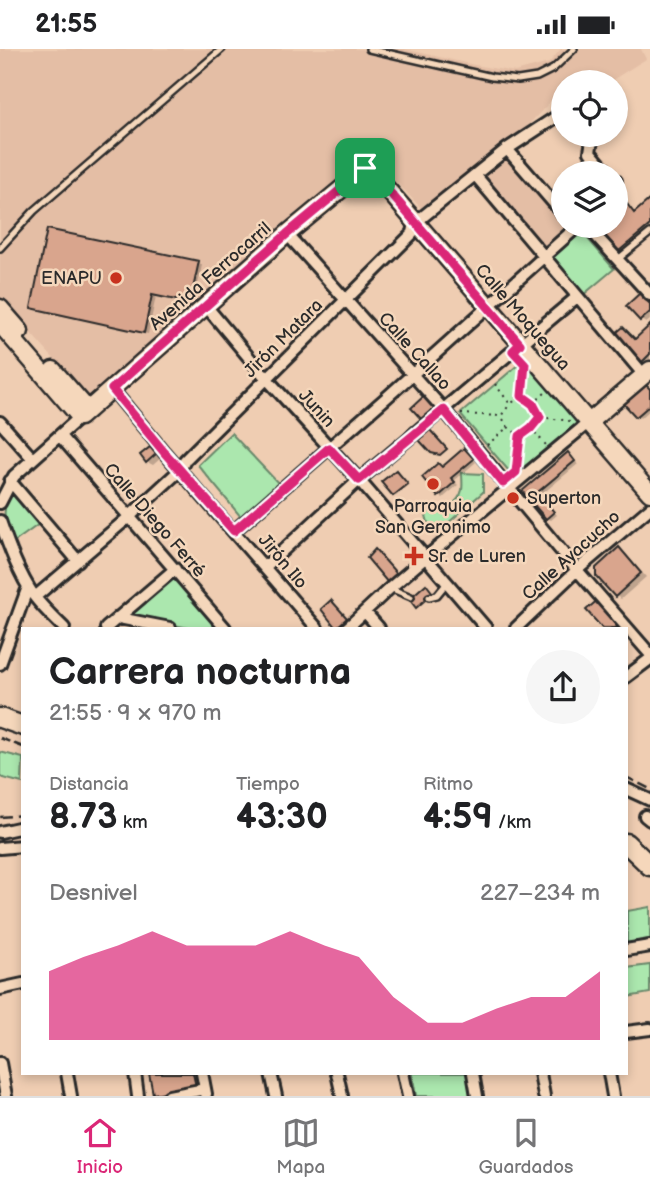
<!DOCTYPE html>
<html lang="es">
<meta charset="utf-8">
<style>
:root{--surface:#fff;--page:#f6f6f6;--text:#202124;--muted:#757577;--line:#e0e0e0;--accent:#db2777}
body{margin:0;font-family:"Balsamiq Sans",sans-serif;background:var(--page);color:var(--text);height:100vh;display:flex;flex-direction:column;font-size:26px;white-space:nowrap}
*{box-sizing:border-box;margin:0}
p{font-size:23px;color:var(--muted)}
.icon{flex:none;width:38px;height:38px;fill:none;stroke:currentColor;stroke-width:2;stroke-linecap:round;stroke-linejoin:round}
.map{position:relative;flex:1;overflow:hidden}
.side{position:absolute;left:21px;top:578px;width:607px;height:448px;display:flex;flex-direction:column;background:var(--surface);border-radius:0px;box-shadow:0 4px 10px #0003}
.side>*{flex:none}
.tools{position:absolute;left:551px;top:21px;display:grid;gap:14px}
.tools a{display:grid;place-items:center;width:77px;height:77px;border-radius:50%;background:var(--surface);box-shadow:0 4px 10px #0003;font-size:35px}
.pin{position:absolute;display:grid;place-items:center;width:60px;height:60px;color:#fff;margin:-30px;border-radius:14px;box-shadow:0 4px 10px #0006}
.round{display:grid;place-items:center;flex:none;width:74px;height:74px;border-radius:37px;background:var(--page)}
.summary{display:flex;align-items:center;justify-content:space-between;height:119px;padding:0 28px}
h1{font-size:38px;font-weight:800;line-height:52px}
.metrics{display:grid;grid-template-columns:repeat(3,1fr);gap:10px;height:119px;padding:7px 28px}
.metrics div{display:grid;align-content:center}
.metrics b{font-size:35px;font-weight:800}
.metrics small{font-size:19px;font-weight:400}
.metrics p{font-size:19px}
.chart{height:196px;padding:14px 28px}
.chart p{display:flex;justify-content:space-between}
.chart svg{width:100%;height:126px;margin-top:7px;fill:var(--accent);opacity:.7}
.status{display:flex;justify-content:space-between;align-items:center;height:49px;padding:0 35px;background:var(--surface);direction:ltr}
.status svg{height:19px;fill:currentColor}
.tabs{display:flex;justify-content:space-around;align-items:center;height:98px;border-top:2px solid var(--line);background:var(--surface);font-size:19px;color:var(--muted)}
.tabs a{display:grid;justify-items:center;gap:4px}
.tabs .on{color:var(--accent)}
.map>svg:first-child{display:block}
</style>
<div class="status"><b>21:55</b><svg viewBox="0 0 49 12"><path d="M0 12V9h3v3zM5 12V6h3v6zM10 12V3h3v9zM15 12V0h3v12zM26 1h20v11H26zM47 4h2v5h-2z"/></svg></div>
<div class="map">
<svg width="650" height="1047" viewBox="0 0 650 1047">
<rect width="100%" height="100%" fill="#efcdb2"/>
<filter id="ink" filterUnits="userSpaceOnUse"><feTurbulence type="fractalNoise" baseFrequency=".0143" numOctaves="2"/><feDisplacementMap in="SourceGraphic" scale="14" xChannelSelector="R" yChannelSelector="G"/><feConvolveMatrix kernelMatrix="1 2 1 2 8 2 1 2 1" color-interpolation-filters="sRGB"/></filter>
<g filter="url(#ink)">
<!-- built -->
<path fill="#e4bea5" d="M0,0H404L474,16L515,23L549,14L561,0H641L646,10L609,33H564L563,39L520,85L421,159L368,103L89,349L0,250Z
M503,110H508L563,173L564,177H567L542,199L484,132V126Z"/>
<!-- green -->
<path fill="#abe7ae" stroke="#6b896c" stroke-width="2" d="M582,183L614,220L583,246L550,209Z
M525,310L578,373L515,429L460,365Z
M231,384L279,435L241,468L198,416Z
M462,424L483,425V443L446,476L434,482L429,477L425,463C440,462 458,458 462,441C463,436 462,429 462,424Z
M11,441L39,475L13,494C5,471 0,464 11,441Z
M175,526L218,579H189L134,568L132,564Z
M0,703L23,709L22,734L0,728Z
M650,858V890L627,894V862Z
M650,916V944L627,948V919Z
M412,1024H469L472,1047H416Z"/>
<!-- shadow -->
<path fill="#0003" d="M650,153V184L625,204L620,201L597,177H616V167L627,157L632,160L636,165Z
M198,214L202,216L194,255L156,247L148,285L36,261L32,258Z
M640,246L650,254V271L646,274L641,271Z
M650,279V313L649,314L643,311L624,280L636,291Z
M645,336L650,340V361L641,369L625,354Z
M150,400L161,409L153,416L147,413Z
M464,401L476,413L454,432L458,436L443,449L439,446L443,419Z
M568,405L578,415L541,446L557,466L551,471L547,469L525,442Z
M397,423L409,436L396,447L394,446Z
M619,501L625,504L646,528L621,550L616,547Z
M151,1024H198L201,1041L160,1047L154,1044Z"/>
<!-- building -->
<path fill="#d9a58d" stroke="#2b2b2b" stroke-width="2" d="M650,150V176L619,202L595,177H616V164L627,155L634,164Z
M47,180L199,212L190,254L152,246L144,284L31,259Z
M640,244L650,255V263L640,272L626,257Z
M650,276V305L642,313L616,284L623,278L635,290Z
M644,334L650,340V356L636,368L623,354Z
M424,347L436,361L423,372L411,359Z
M430,381L447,400L440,406L431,404L419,391Z
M150,398L156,405L146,414L140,406Z
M464,399L474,410L451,429L455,433L438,448L422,428L438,414L442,418Z
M568,403L575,412L538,443L554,463L546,470L522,442Z
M396,421L408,435L393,447L381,433Z
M619,498L641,524L615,548L596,527V519Z
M375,500L397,525L388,534L367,509Z
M426,535L433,544L416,559L409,550Z
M600,549L623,579H602L586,561Z
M331,551L347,569L336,579L321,560Z
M149,1024H193L196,1038L153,1045Z"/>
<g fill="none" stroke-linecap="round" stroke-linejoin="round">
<defs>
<path id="lane" d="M369,0L492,28L518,31L537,28L553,20L574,0
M0,199L34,162L222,0
M617,211L650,184
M390,539L411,548
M429,548L437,546L446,535"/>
<path id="street" d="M591,86L592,91L590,103L608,124
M507,100L564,166
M476,127L644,326
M616,132V137
M587,177L650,246
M287,185L444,361L577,521L650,605
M206,257L267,330L359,431L486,579
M112,340L164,403L317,579
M0,373L33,410
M60,387L225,579
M10,432L78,512
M0,454L14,427L80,368
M0,472C9,498 19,525 34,547C43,559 54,569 64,579
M234,482L386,349L578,177
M265,518L359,431L577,248
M35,548L129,468L180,421L185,411L413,184L415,174L507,100L556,68L564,66
M365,563L379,579
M119,569L170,579
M106,579L175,520
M347,579L390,539L425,509L588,374
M516,579L577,521L650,459
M0,615L28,538
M626,628L650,610
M626,740L650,751
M645,767L650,771
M0,783L23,778
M0,799L23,797
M626,901L650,897
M0,940L23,935
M626,983L650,980
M0,1014L6,1047
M67,1024L71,1047
M135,1024L138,1047
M202,1024L206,1045
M271,1024L276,1047
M337,1024L342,1047
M403,1024L408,1047
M473,1024L477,1047
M540,1024L544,1047
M609,1024L613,1047
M169,1047L205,1040"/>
<path id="secondary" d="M0,259L20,282
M0,275L80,368L287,185L368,118L650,444
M53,321L88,361
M588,374L650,321"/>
<path id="primary" d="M0,669L23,677
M626,794L650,817"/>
</defs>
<!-- lane casing -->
<use href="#lane" stroke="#2b2b2b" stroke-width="10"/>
<!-- street casing -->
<use href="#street" stroke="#2b2b2b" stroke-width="16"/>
<!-- secondary casing -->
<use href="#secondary" stroke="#2b2b2b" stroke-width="21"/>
<!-- primary casing -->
<use href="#primary" stroke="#2b2b2b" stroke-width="23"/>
<!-- path -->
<path stroke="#2b2b2b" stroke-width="2" stroke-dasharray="2 5" stroke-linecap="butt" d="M495,335L510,355L522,347L533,355
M522,346L525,317
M461,365L501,367L510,355
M540,367L533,355L547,342
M508,378L520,387L531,379L546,396
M532,379L540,368L570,372
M487,396L508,378L501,367
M516,421L519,388"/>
<!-- lane -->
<use href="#lane" stroke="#f5d7bb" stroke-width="5"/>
<!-- street -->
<use href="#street" stroke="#f5d7bb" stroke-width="10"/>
<!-- secondary -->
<use href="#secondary" stroke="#f5d7bb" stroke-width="16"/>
<!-- primary -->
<use href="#primary" stroke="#f5d7bb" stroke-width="18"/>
<!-- rail -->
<path stroke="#2b2b2b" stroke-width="2.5" stroke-dasharray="10 5" stroke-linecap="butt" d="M0,689L23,698
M626,728L650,740
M0,768L23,766"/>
</g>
</g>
<g fill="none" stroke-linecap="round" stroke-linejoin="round" filter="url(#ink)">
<defs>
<path id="route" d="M368,118L520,295L513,302L525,315L522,347L533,355L540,368L531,379L520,387L516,423L503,434L444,361L359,431L329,399L234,482L164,403L112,340L287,185Z"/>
</defs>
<!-- route casing -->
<use href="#route" stroke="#fff" stroke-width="14"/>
<!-- route -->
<use href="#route" stroke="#db2777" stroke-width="9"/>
</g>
<!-- markers -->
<g fill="#c8321e" stroke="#f5d7bb" stroke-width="2.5">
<circle cx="116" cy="229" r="7"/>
<circle cx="433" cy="435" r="7"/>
<circle cx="513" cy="449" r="7"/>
<path d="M410.5 496.5h7v7h7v7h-7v7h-7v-7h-7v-7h7z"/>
</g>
<g text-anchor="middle" stroke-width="5" stroke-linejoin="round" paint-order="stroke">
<!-- street labels -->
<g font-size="18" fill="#2b2b2b" stroke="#f5d7bb">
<text transform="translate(210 227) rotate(-41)" y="6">Avenida Ferrocarril</text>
<text transform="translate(523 268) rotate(49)" y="6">Calle Moquegua</text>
<text transform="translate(283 289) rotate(-45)" y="6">Jirón Matara</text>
<text transform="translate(415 302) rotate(48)" y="6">Calle Callao</text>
<text transform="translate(317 359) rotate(48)" y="6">Junin</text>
<text transform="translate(155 471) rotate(49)" y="6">Calle Diego Ferré</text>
<text transform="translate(571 506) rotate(-42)" y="6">Calle Ayacucho</text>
<text transform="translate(283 512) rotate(50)" y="6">Jirón Ilo</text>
</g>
<!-- poi labels -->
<g font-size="18" fill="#2b2b2b" stroke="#f5d7bb" text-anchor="start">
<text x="102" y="235" text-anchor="end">ENAPU</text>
<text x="527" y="455">Superton</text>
<text x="433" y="463" text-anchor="middle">Parroquia<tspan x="433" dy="21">San Geronimo</tspan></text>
<text x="428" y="513">Sr. de Luren</text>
</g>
</g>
</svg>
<div class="tools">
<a><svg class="icon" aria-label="locate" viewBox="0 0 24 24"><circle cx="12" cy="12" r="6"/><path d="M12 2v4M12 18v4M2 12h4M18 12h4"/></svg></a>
<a><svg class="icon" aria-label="layers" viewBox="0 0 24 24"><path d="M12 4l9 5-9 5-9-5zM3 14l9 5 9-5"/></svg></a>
</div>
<div class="pin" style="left:365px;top:119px;background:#1e9e55"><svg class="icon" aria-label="arrive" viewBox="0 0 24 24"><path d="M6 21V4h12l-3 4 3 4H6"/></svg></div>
<section class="side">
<div class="summary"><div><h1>Carrera nocturna</h1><p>21:55 · 9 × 970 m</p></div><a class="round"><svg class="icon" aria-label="share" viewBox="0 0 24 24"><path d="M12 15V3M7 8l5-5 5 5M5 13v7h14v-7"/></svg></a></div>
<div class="metrics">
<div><p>Distancia</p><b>8.73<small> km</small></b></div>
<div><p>Tiempo</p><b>43:30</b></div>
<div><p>Ritmo</p><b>4:59<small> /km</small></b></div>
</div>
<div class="chart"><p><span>Desnivel</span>227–234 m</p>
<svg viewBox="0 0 160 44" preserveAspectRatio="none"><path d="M0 44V20L10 15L20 11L30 6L40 11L50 11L60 11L70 6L80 11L90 15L100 29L110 38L120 38L130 33L140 29L150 29L160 20V44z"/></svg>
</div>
</section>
</div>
<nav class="tabs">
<a class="on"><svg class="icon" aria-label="home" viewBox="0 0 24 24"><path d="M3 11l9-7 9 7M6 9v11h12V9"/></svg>Inicio</a>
<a><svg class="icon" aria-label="map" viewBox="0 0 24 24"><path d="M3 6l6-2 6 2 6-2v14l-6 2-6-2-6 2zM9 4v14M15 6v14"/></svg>Mapa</a>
<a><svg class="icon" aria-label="saved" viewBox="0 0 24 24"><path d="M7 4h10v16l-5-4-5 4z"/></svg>Guardados</a>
</nav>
